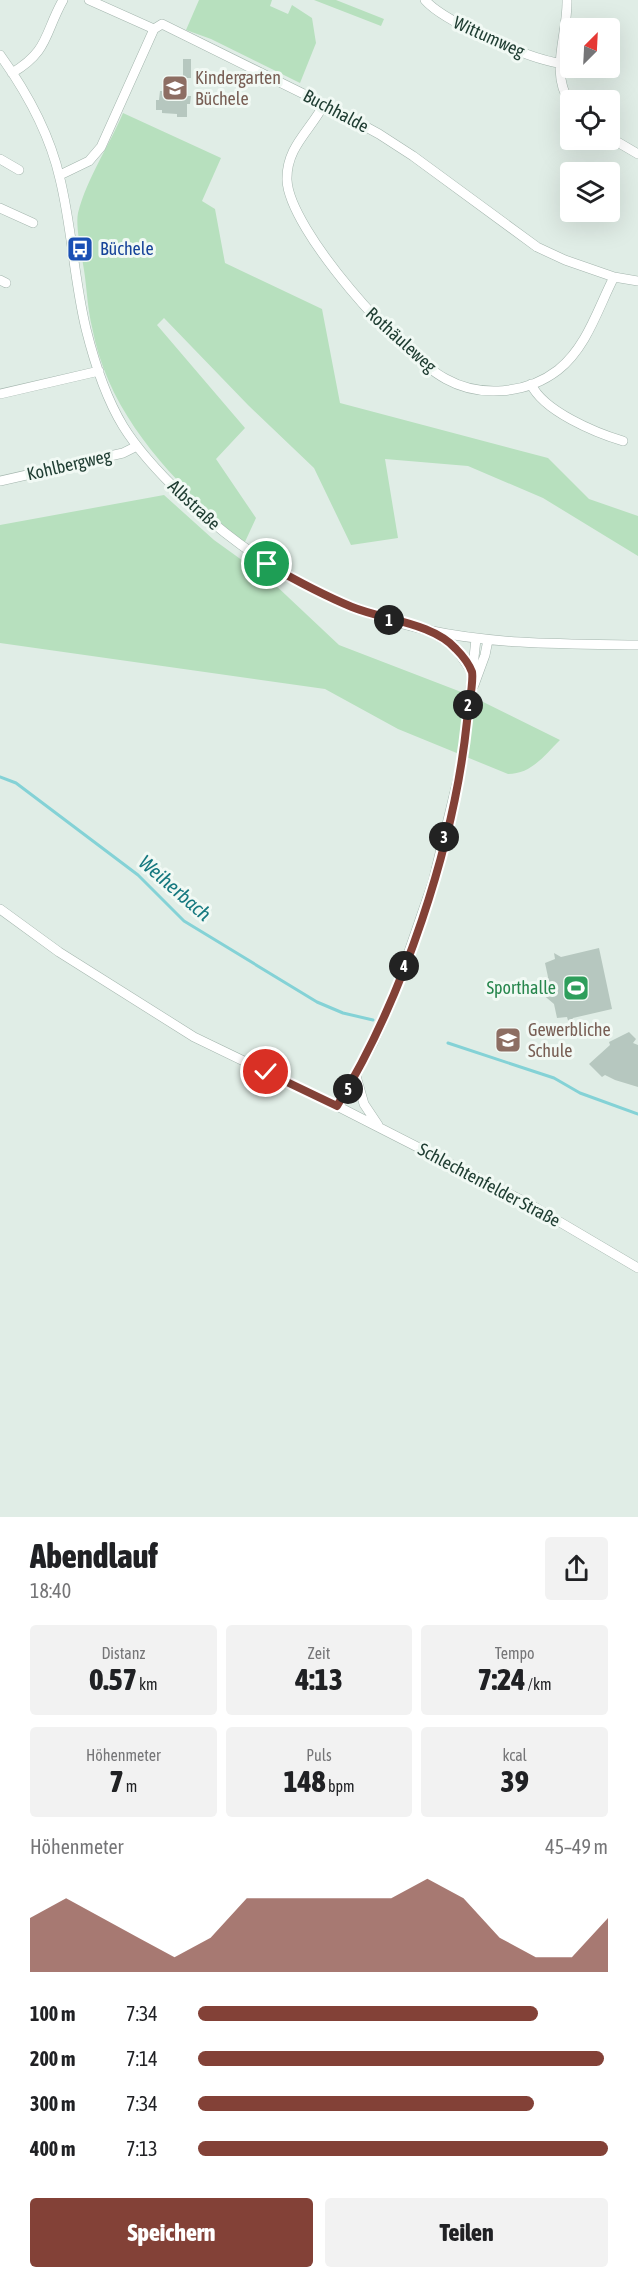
<!DOCTYPE html>
<html lang="de">
<meta charset="utf-8">
<style>
:root{--surface:#fff;--page:#f2f2f2;--text:#202124;--muted:#757577;--accent:#834137}
body{margin:0;font-family:"Asap Condensed",sans-serif;background:var(--page);color:var(--text);height:100vh;display:flex;flex-direction:column;font-size:22px;white-space:nowrap}
*{box-sizing:border-box;margin:0}
p{font-size:20px;color:var(--muted)}
.icon{flex:none;width:33px;height:33px;fill:none;stroke:currentColor;stroke-width:2;stroke-linecap:round;stroke-linejoin:round}
.map{position:relative;height:1517px;overflow:hidden}
.drawer{display:flex;flex-direction:column;background:var(--surface);flex:1}
.drawer>*{flex:none}
.needle{width:39px;rotate:24deg}
.controls{position:absolute;left:560px;top:18px;display:grid;gap:12px}
.controls a{display:grid;place-items:center;width:60px;height:60px;border-radius:6px;background:var(--surface);box-shadow:0 6px 24px #0002;font-size:30px}
.pin{position:absolute;display:grid;place-items:center;width:51px;height:51px;color:#fff;margin:-26px;border:3px solid #fff;border-radius:50%;box-shadow:0 2px 6px #0007}
.km{position:absolute;width:30px;height:30px;margin:-15px;border-radius:50%;background:#222;color:#fff;font-size:16px;line-height:30px;text-align:center}
.round{display:grid;place-items:center;flex:none;width:63px;height:63px;border-radius:6px;background:var(--page)}
.overview{display:flex;align-items:center;justify-content:space-between;height:102px;padding:0 30px}
h1{font-size:33px;font-weight:800;line-height:45px}
.metrics{display:grid;grid-template-columns:repeat(3,1fr);gap:9px;height:102px;padding:6px 30px}
.metrics div{display:grid;align-content:center;border-radius:6px;background:var(--page);text-align:center}
.metrics b{font-size:30px;font-weight:800}
.metrics small{font-size:16px;font-weight:400}
.metrics p{font-size:16px}
.chart{height:168px;padding:12px 30px}
.chart p{display:flex;justify-content:space-between}
.chart svg{width:100%;height:108px;margin-top:6px;fill:var(--accent);opacity:.7}
.button{display:flex;gap:12px;margin-top:auto;padding:12px 30px}
.button a{flex:1;height:69px;border-radius:6px;background:var(--accent);color:#fff;font-size:24px;font-weight:800;line-height:69px;text-align:center}
.button a+a{background:var(--page);color:var(--text)}
ul{padding:0 30px;list-style:none;font-size:20px}
li{display:grid;grid-template-columns:96px 72px 1fr;align-items:center;height:45px}
li i{height:15px;border-radius:8px;background:var(--accent)}
.map>svg:first-child{display:block}
</style>
<div class="map">
<svg width="638" height="1517" viewBox="0 0 638 1517">
<rect width="100%" height="100%" fill="#e0ede6"/>
<!-- green -->
<path fill="#b7e0be" d="M199,0H272L270,6L288,14L292,5L312,18L316,43L300,83L211,39L186,30Z
M314,0H336L384,19L381,26Z
M123,113L221,158L202,201L215,209L225,263L322,309L340,403L548,458L589,499L638,516V556L543,498L468,466L385,459L398,538L351,545L314,468L248,405L164,318L157,325L245,428L216,459L256,518L244,544C177,484 109,419 92,327C88,310 87,293 85,277C83,260 75,228 78,213C87,178 109,146 123,113Z
M164,495L214,540L271,581L339,645L469,695L560,740C544,756 531,774 508,774L398,729L325,689L0,643V525Z"/>
<g fill="none" stroke-linecap="round" stroke-linejoin="round">
<!-- stream -->
<path stroke="#84d2d6" stroke-width="3" d="M0,777L16,783L138,875L184,921L317,1002L343,1013L373,1020
M448,1043L554,1078L580,1093L638,1114"/>
</g>
<!-- building -->
<path fill="#b6c7bf" d="M183,59H191V78H187V96H191L190,104H187V117H177V114L162,113V110H156V100H159L160,91H164V85H172V78H187H183Z
M599,948L612,1009L573,1018L569,1024L567,1017L557,1018L554,1004L541,993L548,977L545,963L555,959L554,953L561,957Z
M629,1032L636,1039L633,1043L638,1045V1087L615,1080L605,1075L602,1077L589,1064L610,1045L609,1042Z"/>
<g fill="none" stroke-linecap="round" stroke-linejoin="round">
<defs>
<path id="minor" d="M89,0L154,29
M425,0C444,22 530,59 559,63
M567,0C568,35 549,71 570,103
M0,55C26,91 50,135 60,179C72,228 74,280 86,329C94,361 106,398 123,426C139,452 161,475 184,497C252,562 334,609 427,630C497,645 567,644 638,645
M12,73C49,51 44,34 63,0
M324,104C311,130 286,147 287,180C289,230 401,355 446,379C480,398 527,394 558,370C587,347 598,308 614,277
M609,137L638,154
M0,159L19,170
M60,175L89,161L101,147L154,29L162,24L324,104L379,134L413,156L537,247L565,260L614,277L638,281
M0,208L33,223
M0,280L6,283
M531,384C543,411 596,433 623,441
M0,394L99,371
M0,481L123,453L137,446
M435,634L454,646L472,672
M474,685L485,655L488,640
M0,909L59,952L194,1037L337,1106L531,1205L638,1268
M356,1076L364,1104L378,1125
M337,1106L373,1043L393,998L433,882L463,758L476,639"/>
</defs>
<!-- minor casing -->
<use href="#minor" stroke="#a3b5ad" stroke-width="10"/>
<!-- minor -->
<use href="#minor" stroke="#fff" stroke-width="9"/>
</g>
<g fill="none" stroke-linecap="round" stroke-linejoin="round">
<defs>
<path id="route" d="M266,1072L337,1106C403,999 454,846 467,721C468,709 474,682 472,672C469,664 462,655 456,649C433,623 384,620 352,607C323,595 295,580 267,564"/>
</defs>
<!-- route casing -->
<use href="#route" stroke="#fff" stroke-width="12"/>
<!-- route -->
<use href="#route" stroke="#834137" stroke-width="8"/>
</g>
<!-- icons -->
<defs>
<symbol id="school-square" viewBox="-11 -11 22 22"><rect x="-9" y="-9" width="18" height="18" rx="4" fill="#8d6e63" stroke="#f1f9f4"/><path d="M0-5L7-2L0 1L-7-2ZM-4 1L0 2.5L4 1V4Q0 6-4 4Z" fill="#fff"/></symbol>
<symbol id="bus-square" viewBox="-11 -11 22 22"><rect x="-9" y="-9" width="18" height="18" rx="4" fill="#1a4fb4" stroke="#f1f9f4"/><path d="M-5-6H5V4H4V6H2V4H-2V6H-4V4H-5ZM-3.5-4V0h7V-4ZM-3.5 1.2v1.5H-2V1.2ZM2 1.2v1.5H3.5V1.2Z" fill="#fff"/></symbol>
<symbol id="stadium-square" viewBox="-11 -11 22 22"><rect x="-9" y="-9" width="18" height="18" rx="4" fill="#2e9e5b" stroke="#f1f9f4"/><path d="M0-5a6.5 5 0 1 0 0 10a6.5 5 0 1 0 0-10ZM-3.5-1.8h7v3.6h-7Z" fill="#fff"/></symbol>
</defs>
<g fill-rule="evenodd">
<use href="#school-square" x="160" y="73" width="30" height="30"/>
<use href="#bus-square" x="65" y="234" width="30" height="30"/>
<use href="#stadium-square" x="561" y="973" width="30" height="30"/>
<use href="#school-square" x="493" y="1025" width="30" height="30"/>
</g>
<g text-anchor="middle" stroke-width="6" stroke-linejoin="round" paint-order="stroke">
<!-- street labels -->
<g font-size="18" fill="#203e33" stroke="#f1f9f4">
<text transform="translate(489 37) rotate(24)" y="6">Wittumweg</text>
<text transform="translate(336 111) rotate(28)" y="6">Buchhalde</text>
<text transform="translate(401 340) rotate(42)" y="6">Rothäuleweg</text>
<text transform="translate(69 465) rotate(-13)" y="6">Kohlbergweg</text>
<text transform="translate(194 505) rotate(43)" y="6">Albstraße</text>
<text transform="translate(489 1185) rotate(28)" y="6">Schlechtenfelder Straße</text>
</g>
<!-- education labels -->
<g font-size="18" fill="#785e54" stroke="#f1f9f4" text-anchor="start">
<text x="195" y="84">Kindergarten<tspan x="195" dy="21">Büchele</tspan></text>
<text x="528" y="1036">Gewerbliche<tspan x="528" dy="21">Schule</tspan></text>
</g>
<!-- transit labels -->
<g font-size="18" fill="#164399" stroke="#f1f9f4" text-anchor="start">
<text x="100" y="255">Büchele</text>
</g>
<!-- leisure labels -->
<g font-size="18" fill="#27864d" stroke="#f1f9f4" text-anchor="end">
<text x="556" y="994">Sporthalle</text>
</g>
<!-- water labels -->
<g font-size="20" font-style="italic" fill="#15787f" stroke="#f1f9f4">
<text transform="translate(175 888) rotate(41)" y="7">Weiherbach</text>
</g>
</g>
</svg>
<div class="controls">
<a><svg class="needle" viewBox="-14 -14 28 28"><path d="M0-13l5 13h-10z" fill="#e53935"/><path d="M0 13l5-13h-10z" fill="#757577"/></svg></a>
<a><svg class="icon" aria-label="locate" viewBox="0 0 24 24"><circle cx="12" cy="12" r="6"/><path d="M12 2v4M12 18v4M2 12h4M18 12h4"/></svg></a>
<a><svg class="icon" aria-label="layers" viewBox="0 0 24 24"><path d="M12 4l9 5-9 5-9-5zM3 14l9 5 9-5"/></svg></a>
</div>
<div class="pin" style="left:267px;top:564px;background:#1e9e55"><svg class="icon" aria-label="arrive" viewBox="0 0 24 24"><path d="M6 21V4h12l-3 4 3 4H6"/></svg></div>
<div class="pin" style="left:266px;top:1072px;background:#d93025"><svg class="icon" aria-label="check" viewBox="0 0 24 24"><path d="M5 12l5 5 9-10"/></svg></div>
<b class="km" style="left:389px;top:620px">1</b>
<b class="km" style="left:468px;top:705px">2</b>
<b class="km" style="left:444px;top:837px">3</b>
<b class="km" style="left:404px;top:966px">4</b>
<b class="km" style="left:348px;top:1089px">5</b>
</div>
<section class="drawer">
<div class="overview"><div><h1>Abendlauf</h1><p>18:40</p></div><a class="round"><svg class="icon" aria-label="share" viewBox="0 0 24 24"><path d="M12 15V3M7 8l5-5 5 5M5 13v7h14v-7"/></svg></a></div>
<div class="metrics">
<div><p>Distanz</p><b>0.57<small> km</small></b></div>
<div><p>Zeit</p><b>4:13</b></div>
<div><p>Tempo</p><b>7:24<small> /km</small></b></div>
</div>
<div class="metrics">
<div><p>Höhenmeter</p><b>7<small> m</small></b></div>
<div><p>Puls</p><b>148<small> bpm</small></b></div>
<div><p>kcal</p><b>39</b></div>
</div>
<div class="chart"><p><span>Höhenmeter</span>45–49 m</p>
<svg viewBox="0 0 160 44" preserveAspectRatio="none"><path d="M0 44V22L10 14L20 22L30 30L40 38L50 30L60 14L70 14L80 14L90 14L100 14L110 6L120 14L130 30L140 38L150 38L160 22V44z"/></svg>
</div>
<ul>
<li><b>100 m</b>7:34<i style="width:83%"></i></li>
<li><b>200 m</b>7:14<i style="width:99%"></i></li>
<li><b>300 m</b>7:34<i style="width:82%"></i></li>
<li><b>400 m</b>7:13<i style="width:100%"></i></li>
</ul>
<div class="button"><a>Speichern</a><a>Teilen</a></div>
</section>
